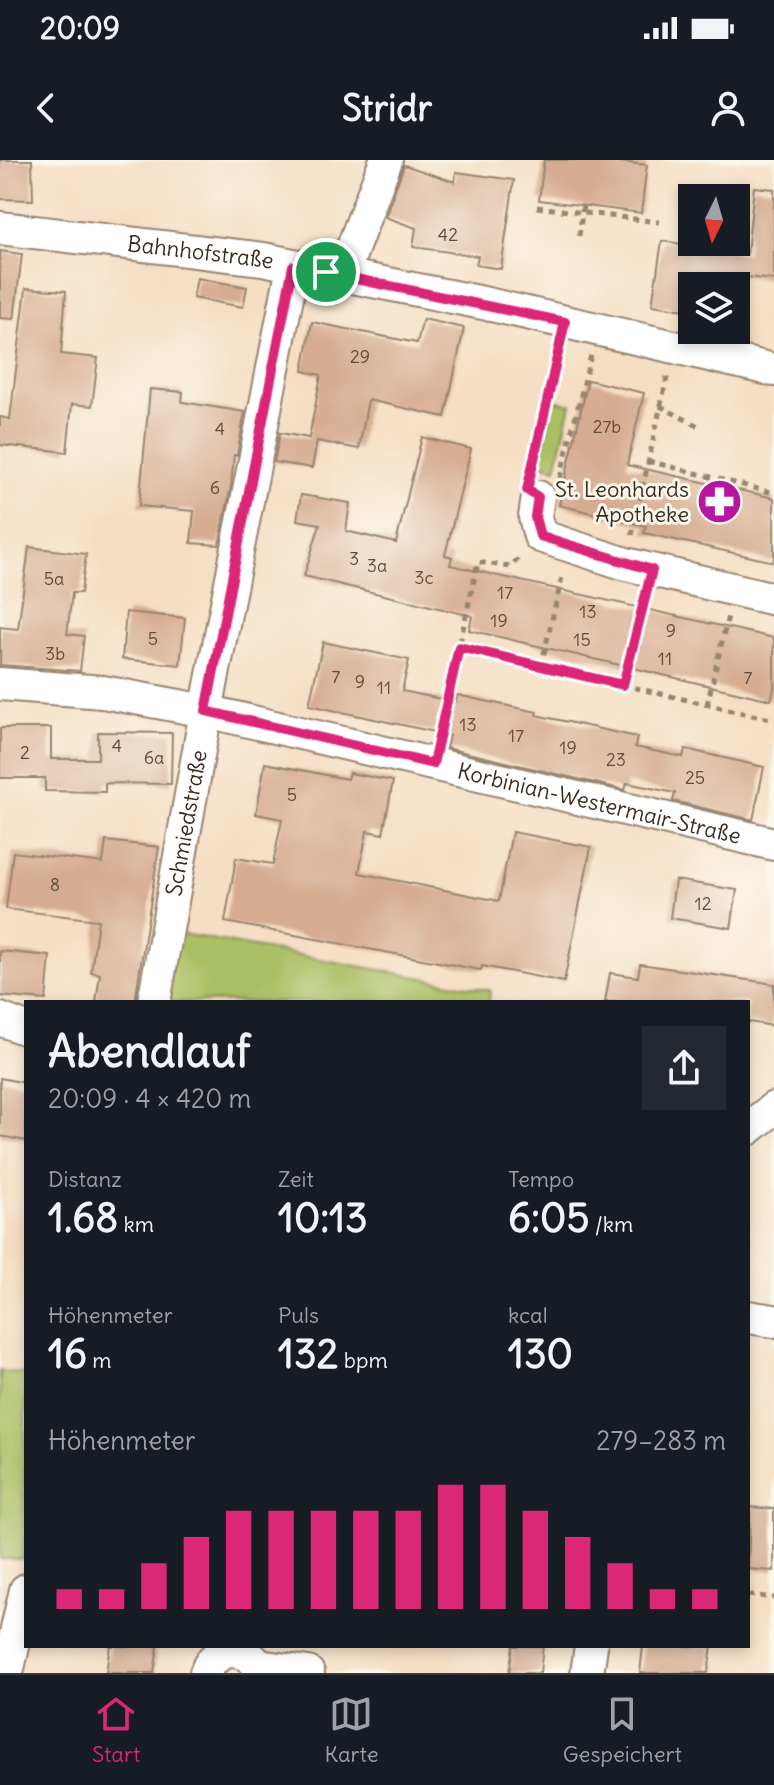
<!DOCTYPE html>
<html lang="de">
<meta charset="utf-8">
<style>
:root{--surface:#171b24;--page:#242831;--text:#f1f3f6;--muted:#9ea1a6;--line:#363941;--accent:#db2777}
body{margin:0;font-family:Delius,sans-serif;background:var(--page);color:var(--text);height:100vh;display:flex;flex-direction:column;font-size:30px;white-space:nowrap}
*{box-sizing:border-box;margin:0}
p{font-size:26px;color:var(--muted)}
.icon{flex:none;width:44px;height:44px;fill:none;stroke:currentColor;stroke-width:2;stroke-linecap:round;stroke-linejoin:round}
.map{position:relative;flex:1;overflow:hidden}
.side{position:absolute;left:24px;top:840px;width:726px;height:648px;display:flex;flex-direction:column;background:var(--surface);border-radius:0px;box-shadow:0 4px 12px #0003}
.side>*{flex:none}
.needle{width:52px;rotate:185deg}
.buttons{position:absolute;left:678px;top:24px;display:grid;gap:16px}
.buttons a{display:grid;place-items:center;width:72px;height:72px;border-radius:0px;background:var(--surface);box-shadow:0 4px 12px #0003;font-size:40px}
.pin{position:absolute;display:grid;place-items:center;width:68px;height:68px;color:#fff;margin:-34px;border:4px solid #fff;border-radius:50%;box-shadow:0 2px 8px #0007}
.round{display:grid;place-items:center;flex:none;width:84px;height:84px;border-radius:0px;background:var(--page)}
.head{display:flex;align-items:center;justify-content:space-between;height:136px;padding:0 24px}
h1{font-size:44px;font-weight:800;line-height:60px}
.stats{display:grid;grid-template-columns:repeat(3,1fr);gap:12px;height:136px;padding:8px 24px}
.stats div{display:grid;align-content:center}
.stats b{font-size:40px;font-weight:800}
.stats small{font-size:22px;font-weight:400}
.stats p{font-size:22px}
.chart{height:224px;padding:16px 24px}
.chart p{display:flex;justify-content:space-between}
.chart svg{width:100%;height:144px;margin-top:8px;stroke:var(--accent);stroke-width:6}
.status{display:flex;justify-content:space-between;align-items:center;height:56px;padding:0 40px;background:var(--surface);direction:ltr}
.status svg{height:22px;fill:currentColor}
header{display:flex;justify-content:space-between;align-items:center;height:104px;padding:0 24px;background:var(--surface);font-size:36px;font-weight:800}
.dock{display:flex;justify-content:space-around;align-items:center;height:112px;border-top:2px solid var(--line);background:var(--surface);font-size:22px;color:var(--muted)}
.dock a{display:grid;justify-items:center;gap:4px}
.dock .selected{color:var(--accent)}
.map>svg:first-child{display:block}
</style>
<div class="status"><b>20:09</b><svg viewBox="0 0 49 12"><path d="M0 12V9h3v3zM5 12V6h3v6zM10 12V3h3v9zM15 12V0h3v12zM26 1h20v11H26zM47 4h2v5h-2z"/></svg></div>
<header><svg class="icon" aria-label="back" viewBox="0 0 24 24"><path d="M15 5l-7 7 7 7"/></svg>Stridr<svg class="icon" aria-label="person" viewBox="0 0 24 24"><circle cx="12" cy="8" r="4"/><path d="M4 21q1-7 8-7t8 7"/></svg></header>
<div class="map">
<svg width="774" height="1513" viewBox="0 0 774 1513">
<rect width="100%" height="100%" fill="#fbf7ec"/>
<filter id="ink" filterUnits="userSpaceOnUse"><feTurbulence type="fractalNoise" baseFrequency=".0125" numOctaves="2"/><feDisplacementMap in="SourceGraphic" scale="16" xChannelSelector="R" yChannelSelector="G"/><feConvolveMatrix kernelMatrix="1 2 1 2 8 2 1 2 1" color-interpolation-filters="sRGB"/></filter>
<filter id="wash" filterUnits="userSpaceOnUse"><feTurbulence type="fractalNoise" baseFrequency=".006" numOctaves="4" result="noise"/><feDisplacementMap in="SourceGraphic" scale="32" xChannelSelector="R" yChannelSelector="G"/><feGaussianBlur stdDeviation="1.8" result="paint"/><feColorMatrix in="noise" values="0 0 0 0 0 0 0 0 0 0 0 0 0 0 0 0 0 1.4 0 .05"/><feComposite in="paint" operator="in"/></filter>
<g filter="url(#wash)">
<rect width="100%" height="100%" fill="#f5dec3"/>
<!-- green -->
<path fill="#aabf63" stroke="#727440" stroke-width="2" d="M554,240L571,244L556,308L540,304Z
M177,773L490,830L489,842H164Z
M0,1211L26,1214L24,1399H0Z"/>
<g id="blocks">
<!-- building -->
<path fill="#d5ac90" d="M0,0H32L33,40L0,39Z
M544,0H603L647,5L641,53L539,40Z
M404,5L455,22L456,12L514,20L501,109L476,105L478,96L413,87L416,68L385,57Z
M754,27L774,29V120L738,116L736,126H692V151L652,145L662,81L747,94Z
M0,91L22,94L14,159L0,158Z
M197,118L247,127L243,147L193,138Z
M26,128L66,131L61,194L98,198L92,246L72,244L67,292L0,285V257L10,259Z
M423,159L464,168L445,257L368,240L359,289L317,281L312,308L274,302L280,273L309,278L321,215L303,211L312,162L417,183Z
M588,220L644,233L627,305L774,338V402L644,373L646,366L559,345Z
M150,229L183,232L182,242L245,252L237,295H234L231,326L219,385L191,383L194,351L139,346Z
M422,277L471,289L445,395L452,397L450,405L774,478V529L771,540L469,470L472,456L304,416L320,364L297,360L301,335L350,343L346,371L396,383Z
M29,387L86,394L81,433H72L67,474L84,476L80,511L0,505V467L18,469Z
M126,452L185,458L180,505L122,499Z
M323,482L409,500L402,531L456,542L457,535L537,552L536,555L637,577L635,587L683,597L685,589L764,607L753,660L673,641L675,633L627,623L625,630L446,588L449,575L309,545Z
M0,568H51V599H98V572L172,573L171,624L105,623V632L45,631V618H0Z
M265,603L347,619L349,613L393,621L383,674L367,671L359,713L499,741L512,672L591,687L564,822L482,806L481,810L225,762L236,698L273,704L282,659L256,654Z
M106,681L159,687L135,842H96L100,814L91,812L98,760L6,749L13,692L103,703Z
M675,720L737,730L731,768L670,758Z
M0,791L50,796L46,840L0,836Z
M640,804L774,824V866L748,862V842H605L610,813L638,817Z
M0,918L26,923V981L0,976Z
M750,1347L774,1349V1411L748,1409Z
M110,1486H158L154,1513H106Z
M513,1486H543L540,1513H509Z
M643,1486H712L708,1513H640Z"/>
</g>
</g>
<g filter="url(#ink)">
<use href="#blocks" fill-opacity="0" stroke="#988470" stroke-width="2"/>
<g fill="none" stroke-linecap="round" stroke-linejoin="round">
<defs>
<g id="minor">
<path id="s1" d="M0,68L263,99L483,143L774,210"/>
<path d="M342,116L386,0"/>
<path d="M538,337L535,357L540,376L626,404L774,439"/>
<path id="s2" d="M0,524L103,532L206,551L774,684"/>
<path id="s3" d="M154,842L206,551L293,106"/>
<path d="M0,859L26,869"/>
<path d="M748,969L774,948"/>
<path d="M748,1157L774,1161"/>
<path d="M259,1506L308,1513"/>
<path d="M7,1513L26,1430"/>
<path d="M206,1513C208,1509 209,1504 212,1501C228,1483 255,1492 261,1513"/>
<path d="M587,1513L591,1486"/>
</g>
</defs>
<!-- minor casing -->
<use href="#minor" stroke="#988470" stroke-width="36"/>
<!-- path -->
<path stroke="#988470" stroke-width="5" stroke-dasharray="6 6" stroke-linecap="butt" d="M537,47L659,62
M579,76L583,45
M660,246L698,266
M648,301L774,333
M532,310L559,187
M560,318L591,195
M632,375L668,213
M459,487L774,560
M541,506L563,413
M623,525L645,437
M707,545L728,456
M439,576L478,402L510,407L521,396
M748,1435L774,1438"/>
<!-- minor -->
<use href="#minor" stroke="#fff" stroke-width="32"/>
</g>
</g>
<g fill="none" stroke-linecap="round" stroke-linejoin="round" filter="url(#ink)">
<defs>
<path id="route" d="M293,106L565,162L527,330L538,337L535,357L540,376L652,410L623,525L459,487L433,604L206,551Z"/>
</defs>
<!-- route casing -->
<use href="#route" stroke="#fff" stroke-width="16"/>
<!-- route -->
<use href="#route" stroke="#db2777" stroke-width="10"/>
</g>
<!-- icons -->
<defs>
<symbol id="pharmacy-disc" viewBox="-11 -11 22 22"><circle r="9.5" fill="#b5179e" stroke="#fbf7ec"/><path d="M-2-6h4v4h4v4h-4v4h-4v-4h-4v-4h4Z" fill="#fff"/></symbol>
</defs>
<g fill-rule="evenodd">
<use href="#pharmacy-disc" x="694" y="316" width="51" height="51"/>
</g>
<g text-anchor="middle" stroke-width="6" stroke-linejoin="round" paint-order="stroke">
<!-- number labels -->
<g font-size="18" fill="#624a3a">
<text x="448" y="81">42</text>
<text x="360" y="203">29</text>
<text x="607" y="273">27b</text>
<text x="220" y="275">4</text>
<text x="215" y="334">6</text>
<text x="354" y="405">3</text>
<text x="377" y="412">3a</text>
<text x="424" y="424">3c</text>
<text x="54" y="425">5a</text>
<text x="505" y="439">17</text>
<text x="588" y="458">13</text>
<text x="499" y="467">19</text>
<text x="671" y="477">9</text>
<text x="153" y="485">5</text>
<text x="582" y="486">15</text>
<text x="55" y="500">3b</text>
<text x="665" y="505">11</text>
<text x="336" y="523">7</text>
<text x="748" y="524">7</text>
<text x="360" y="528">9</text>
<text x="384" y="534">11</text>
<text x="468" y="571">13</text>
<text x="516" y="582">17</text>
<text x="117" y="592">4</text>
<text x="568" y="594">19</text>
<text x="25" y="599">2</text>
<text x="154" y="604">6a</text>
<text x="616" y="606">23</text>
<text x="695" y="624">25</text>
<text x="292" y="641">5</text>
<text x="55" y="731">8</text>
<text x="703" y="750">12</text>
</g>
<!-- street labels -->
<g font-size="22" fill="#3b2a1e" stroke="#fbf7ec">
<text dy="8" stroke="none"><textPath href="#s1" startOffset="202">Bahnhofstraße</textPath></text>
<text dy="8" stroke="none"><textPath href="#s2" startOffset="612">Korbinian-Westermair-Straße</textPath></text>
<text dy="8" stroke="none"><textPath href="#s3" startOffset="182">Schmiedstraße</textPath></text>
</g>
<!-- poi labels -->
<g font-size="22" fill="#3b2a1e" stroke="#fbf7ec" text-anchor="end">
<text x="689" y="337">St. Leonhards<tspan x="689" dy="25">Apotheke</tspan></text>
</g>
</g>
</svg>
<div class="buttons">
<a><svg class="needle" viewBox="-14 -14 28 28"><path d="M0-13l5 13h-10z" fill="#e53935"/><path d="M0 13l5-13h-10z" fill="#9ea1a6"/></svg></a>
<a><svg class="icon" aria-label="layers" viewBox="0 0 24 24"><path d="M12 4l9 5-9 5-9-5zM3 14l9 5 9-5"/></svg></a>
</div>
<div class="pin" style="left:326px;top:112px;background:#1e9e55"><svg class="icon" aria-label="arrive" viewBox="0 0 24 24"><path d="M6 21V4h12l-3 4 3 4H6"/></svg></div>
<section class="side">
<div class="head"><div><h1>Abendlauf</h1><p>20:09 · 4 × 420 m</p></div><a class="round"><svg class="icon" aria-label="share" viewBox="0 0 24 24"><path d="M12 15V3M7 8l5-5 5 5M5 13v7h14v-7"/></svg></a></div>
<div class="stats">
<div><p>Distanz</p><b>1.68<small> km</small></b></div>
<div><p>Zeit</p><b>10:13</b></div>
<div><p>Tempo</p><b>6:05<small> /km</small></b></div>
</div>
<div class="stats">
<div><p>Höhenmeter</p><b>16<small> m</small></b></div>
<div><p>Puls</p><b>132<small> bpm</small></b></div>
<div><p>kcal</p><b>130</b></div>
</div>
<div class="chart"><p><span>Höhenmeter</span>279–283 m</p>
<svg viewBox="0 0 160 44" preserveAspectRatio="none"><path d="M5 44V38M15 44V38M25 44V30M35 44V22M45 44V14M55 44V14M65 44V14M75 44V14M85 44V14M95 44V6M105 44V6M115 44V14M125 44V22M135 44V30M145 44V38M155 44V38"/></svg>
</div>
</section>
</div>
<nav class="dock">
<a class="selected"><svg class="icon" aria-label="home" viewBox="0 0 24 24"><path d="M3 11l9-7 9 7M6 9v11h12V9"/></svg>Start</a>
<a><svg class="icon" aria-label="map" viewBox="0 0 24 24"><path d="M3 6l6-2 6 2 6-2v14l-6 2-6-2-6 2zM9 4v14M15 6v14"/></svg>Karte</a>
<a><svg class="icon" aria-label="saved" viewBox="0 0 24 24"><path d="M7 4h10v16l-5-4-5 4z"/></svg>Gespeichert</a>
</nav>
